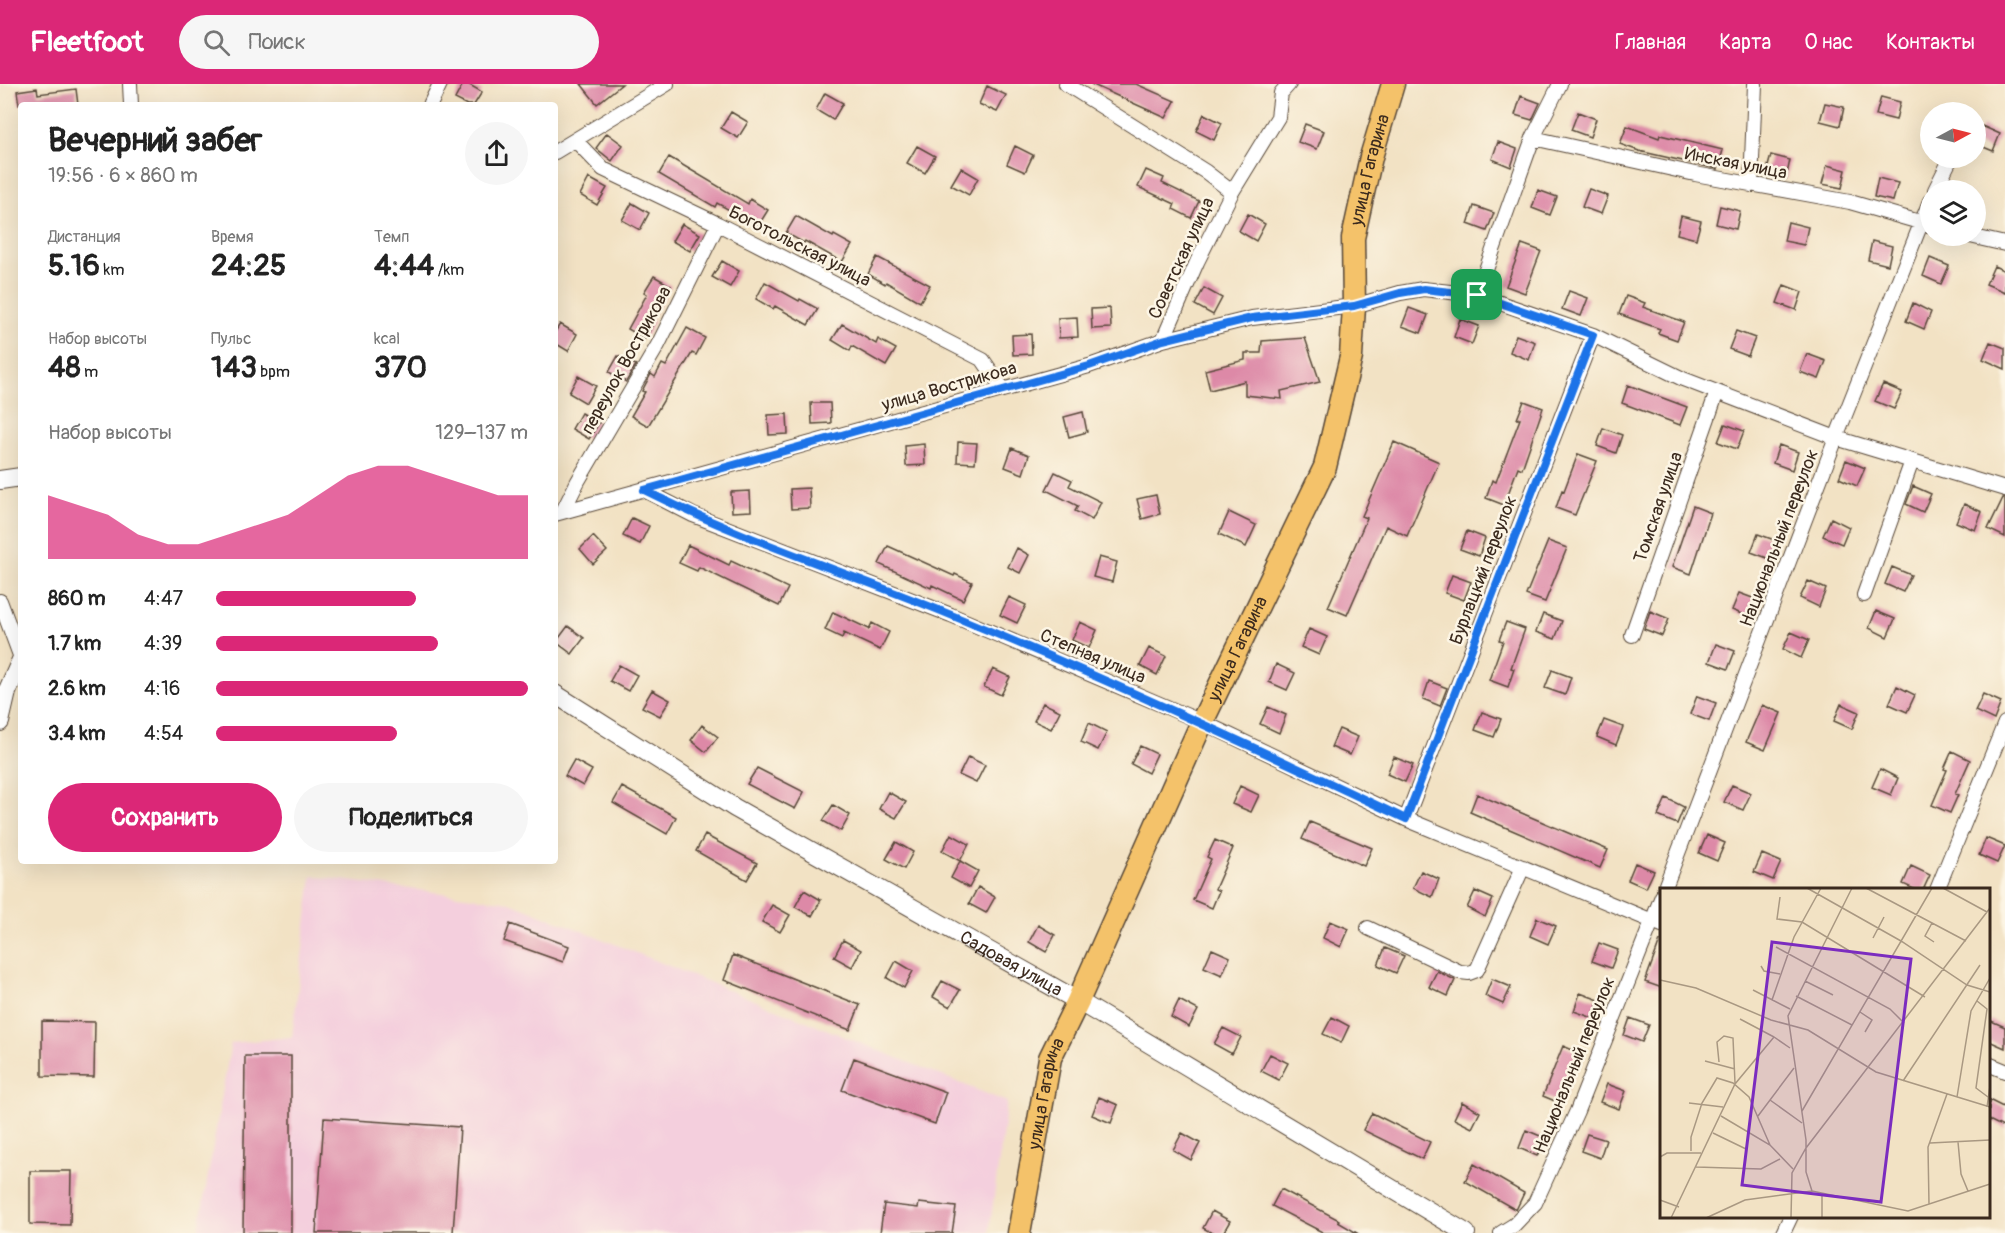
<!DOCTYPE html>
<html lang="ru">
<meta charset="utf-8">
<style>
:root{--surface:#fff;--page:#f6f6f6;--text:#222;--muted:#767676;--accent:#db2777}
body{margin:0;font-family:Pangolin,sans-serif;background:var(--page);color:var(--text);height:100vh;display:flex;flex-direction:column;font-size:22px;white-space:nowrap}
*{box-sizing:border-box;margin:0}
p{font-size:20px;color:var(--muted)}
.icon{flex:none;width:33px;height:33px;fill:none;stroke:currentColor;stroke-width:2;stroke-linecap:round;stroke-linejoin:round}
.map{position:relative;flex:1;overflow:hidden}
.drawer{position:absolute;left:18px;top:18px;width:540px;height:762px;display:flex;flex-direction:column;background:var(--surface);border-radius:6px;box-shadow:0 6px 24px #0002}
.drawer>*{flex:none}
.needle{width:39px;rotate:83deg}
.fabs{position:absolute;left:1920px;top:18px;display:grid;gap:12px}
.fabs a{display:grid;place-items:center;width:66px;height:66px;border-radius:50%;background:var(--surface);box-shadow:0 6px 24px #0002;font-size:30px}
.pin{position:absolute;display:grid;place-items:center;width:51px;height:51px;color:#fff;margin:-26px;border-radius:12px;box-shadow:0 3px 9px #0006}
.round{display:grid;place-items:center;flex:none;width:63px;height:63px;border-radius:32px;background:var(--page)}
.overview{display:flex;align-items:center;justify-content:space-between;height:102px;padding:0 30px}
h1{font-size:33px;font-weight:800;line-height:45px}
.metrics{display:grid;grid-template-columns:repeat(3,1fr);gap:9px;height:102px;padding:6px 30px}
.metrics div{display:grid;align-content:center}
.metrics b{font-size:30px;font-weight:800}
.metrics small{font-size:16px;font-weight:400}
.metrics p{font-size:16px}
.chart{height:168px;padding:12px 30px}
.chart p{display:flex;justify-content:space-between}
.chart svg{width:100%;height:108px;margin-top:6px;fill:var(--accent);opacity:.7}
.button{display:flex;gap:12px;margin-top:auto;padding:12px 30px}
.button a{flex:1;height:69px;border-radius:36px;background:var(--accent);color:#fff;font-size:24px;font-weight:800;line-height:69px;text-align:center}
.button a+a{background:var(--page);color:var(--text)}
ul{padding:0 30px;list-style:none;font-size:20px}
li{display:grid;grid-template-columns:96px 72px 1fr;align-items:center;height:45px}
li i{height:15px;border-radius:8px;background:var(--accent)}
header{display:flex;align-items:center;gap:36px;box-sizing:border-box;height:84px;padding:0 30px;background:var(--accent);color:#fff}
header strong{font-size:28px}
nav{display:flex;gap:33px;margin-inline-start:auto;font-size:21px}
.search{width:420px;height:54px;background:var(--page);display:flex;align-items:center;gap:15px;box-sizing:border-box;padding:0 21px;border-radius:33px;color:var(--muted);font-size:22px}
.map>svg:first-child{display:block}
</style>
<header>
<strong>Fleetfoot</strong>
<div class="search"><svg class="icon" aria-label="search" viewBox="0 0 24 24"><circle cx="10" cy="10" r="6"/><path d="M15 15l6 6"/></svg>Поиск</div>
<nav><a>Главная</a><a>Карта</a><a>О нас</a><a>Контакты</a></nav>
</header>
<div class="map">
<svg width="2005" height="1149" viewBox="0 0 2005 1149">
<rect width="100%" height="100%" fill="#fcf5e5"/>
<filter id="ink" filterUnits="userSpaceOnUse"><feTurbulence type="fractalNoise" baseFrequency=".0167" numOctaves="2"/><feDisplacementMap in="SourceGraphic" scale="12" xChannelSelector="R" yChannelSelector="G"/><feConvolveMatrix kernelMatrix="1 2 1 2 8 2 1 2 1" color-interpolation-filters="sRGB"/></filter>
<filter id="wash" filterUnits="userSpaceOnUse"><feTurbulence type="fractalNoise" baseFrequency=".008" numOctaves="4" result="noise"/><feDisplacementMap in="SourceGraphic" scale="24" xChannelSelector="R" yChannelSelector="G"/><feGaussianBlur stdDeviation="1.35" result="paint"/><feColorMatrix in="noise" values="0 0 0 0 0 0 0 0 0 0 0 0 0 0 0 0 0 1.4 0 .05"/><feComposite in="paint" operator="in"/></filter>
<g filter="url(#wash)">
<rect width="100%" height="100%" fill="#f2e2c4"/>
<!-- built -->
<path fill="#f4cfdd" d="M312,792L510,818L1007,1018L989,1149H198L231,959L292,953Z"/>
<g id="blocks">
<!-- building -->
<path fill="#dd89a7" d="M463,0H468L482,8L474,21H467L455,15Z
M581,0H622L597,20Z
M1091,0H1136L1175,17L1166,34Z
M987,2L1006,11L997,28L979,20Z
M37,4L38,10L76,5L78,21H19L17,7Z
M825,9L843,19L833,36L816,26Z
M1521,12L1540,19L1532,36L1515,31Z
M1881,13L1900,18L1896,36L1876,31Z
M1825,19L1844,23L1840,42L1820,37Z
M731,28L748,38L738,54L721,44Z
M1578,28L1596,35L1590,53L1571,46Z
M1204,30L1222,39L1214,56L1196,47Z
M1305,40L1324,47L1317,65L1298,58Z
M1627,42L1659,54L1660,51L1723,66L1718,85L1639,67L1620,60Z
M1982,42L2000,50L1993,67L1976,60Z
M607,49L623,61L612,77L596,64Z
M1498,58L1517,65L1511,83L1492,75Z
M917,62L935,72L925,89L907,79Z
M1015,62L1033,71L1025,88L1007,80Z
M1771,71L1790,76L1786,95L1766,90Z
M669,73L748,120L750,115L768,126L758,142L717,119L715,123L659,90Z
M1827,81L1846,86L1842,104L1822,100Z
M961,84L978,94L969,111L951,101Z
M1146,86L1164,94L1162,99L1199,117L1191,134L1173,125L1175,120L1138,103Z
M589,94L607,104L597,121L580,111Z
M1878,94L1898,99L1893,117L1874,113Z
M1589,105L1608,112L1601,130L1582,123Z
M1538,106L1557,113L1550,131L1532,124Z
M632,119L649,129L640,146L622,136Z
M1474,122L1494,129L1487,147L1468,140Z
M1720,122L1740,127L1736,145L1716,140Z
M1248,130L1265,140L1256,157L1239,147Z
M796,132L833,153L834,151L852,161L842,178L805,157L804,159L786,149Z
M1681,132L1701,137L1696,155L1677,150Z
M1788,138L1808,143L1804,161L1784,157Z
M682,140L700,150L690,167L672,157Z
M1872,157L1892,162L1888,181L1868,176Z
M1522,160L1541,167L1525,209L1506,202Z
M877,173L930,201L920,218L886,198L885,200L868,190Z
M1930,174L1949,182L1941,200L1923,192Z
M722,177L739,187L730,203L712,193Z
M1994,182L2005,187V208L1986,200Z
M654,192L671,202L651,236L654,238L645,255L628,245L647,210L644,208Z
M765,198L799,217L800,215L818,225L808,241L775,222L773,225L756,215Z
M1784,201L1802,208L1796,226L1777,219Z
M1204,204L1222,214L1213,231L1195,221Z
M1569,207L1588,214L1581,232L1562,225Z
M1626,212L1645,219L1643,223L1684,238L1677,256L1658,249L1660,245L1619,230Z
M1913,219L1931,228L1924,245L1906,237Z
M1110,224L1111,244L1092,245L1091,225Z
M1409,224L1428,231L1421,249L1402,242Z
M1077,233L1078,253L1059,254L1058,234Z
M1460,235L1479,242L1472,260L1454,253Z
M560,240L577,250L568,267L555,259V248Z
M842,240L876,260L878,255L896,265L886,282L852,262L850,267L832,256Z
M687,244L705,254L696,271L692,269L648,342L631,332L645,308L642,307L651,290L655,293L662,280L666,282Z
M1736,247L1755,254L1748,272L1729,265Z
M1031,250L1032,270L1013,271L1012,251Z
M1516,251L1535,258L1529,276L1510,268Z
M1305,254L1320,298L1281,307L1282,315L1245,311V297L1210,306L1205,286L1245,276V269H1261L1262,257Z
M1990,258L2005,264V285L1983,275Z
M1807,270L1826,277L1819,295L1800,288Z
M618,272L636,281L626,298L609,288Z
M578,292L596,302L586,319L569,309Z
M1883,300L1902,308L1894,325L1875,317Z
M1628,301L1687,323L1680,341L1622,319Z
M1524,317L1543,324L1522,385L1518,383L1504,421L1486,414L1492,396L1496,398L1520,335H1517Z
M811,319H830L831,339L812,340Z
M1083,328L1087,348L1069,353L1064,333Z
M581,329L599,339L589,355L572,345Z
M787,330L788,350L769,351L768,331Z
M1725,340L1744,347L1737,365L1718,358Z
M1603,344L1622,351L1616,369L1597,362Z
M958,358L977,359L975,379L957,378Z
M1394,358L1439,378L1407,452L1386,442L1347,531L1328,523L1367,434L1362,432Z
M924,360L925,381L906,382L905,362Z
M1779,361L1798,368L1792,386L1773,379Z
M1012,364L1029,371L1023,390L1005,383Z
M1578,370L1597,377L1575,431L1556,424L1562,406L1564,407Z
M1846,376L1865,384L1857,402L1839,394Z
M1055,388L1072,396L1069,402L1101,418L1092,436L1075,427L1078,422L1046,406Z
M1913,402L1931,410L1923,428L1906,420Z
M809,404L810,424L791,425L790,405Z
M750,407L751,427L732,428L731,408Z
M1156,411L1160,430L1142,435L1137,415Z
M2003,414H2005V453L1988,445Z
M1964,420L1982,428L1975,446L1956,438Z
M1693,422L1711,429L1691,490L1672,483Z
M1229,428L1256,441L1246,463L1219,450Z
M632,434L649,442L640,460L623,452Z
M1831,434L1849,443L1842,460L1823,452Z
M1467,447L1485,454L1479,472L1460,465Z
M1758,450L1777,457L1770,475L1751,468Z
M593,452L607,467L593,480L580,465Z
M1548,457L1567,464L1545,518L1526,511Z
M688,461L729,481L731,477L788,504L779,522L699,483L697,487L679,479Z
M888,462L954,492L955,490L972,498L963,516L932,501L931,504L879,480Z
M1017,464L1029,471L1020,489L1008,483Z
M1099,473L1117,478L1112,498L1093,493Z
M1892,483L1911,491L1903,508L1885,500Z
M1452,491L1471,498L1464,516L1445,509Z
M1808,497L1826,505L1819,523L1800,514Z
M1739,509L1758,516L1751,534L1732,526Z
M1009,513L1026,521L1017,539L1000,531Z
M1650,527L1669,535L1662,552L1644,545Z
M1876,527L1895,535L1887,553L1869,544Z
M833,528L869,545L872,539L889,548L880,566L844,549L842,554L825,546Z
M1543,530L1562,537L1555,555L1536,548Z
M1080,538L1097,546L1089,564L1072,556Z
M1506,538L1525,545L1511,584L1514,585L1508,603L1489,596L1503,557L1499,556Z
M568,542L584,554L572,570L556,558Z
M1309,545L1327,553L1319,571L1301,563Z
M1791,548L1809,556L1801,574L1783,565Z
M1716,560L1735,567L1728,585L1709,578Z
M1149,564L1166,572L1157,591L1140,582Z
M1276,580L1295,589L1287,606L1269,598Z
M619,581L637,591L628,607L610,597Z
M993,585L1010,593L1001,611L984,603Z
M1552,586L1571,593L1565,611L1545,604Z
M1429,597L1447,604L1440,622L1423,615Z
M1897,602L1915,611L1907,628L1889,620Z
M652,606L670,616L660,632L642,623Z
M1983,610L2001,618L1994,636L1975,627Z
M1697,612L1716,619L1709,637L1690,630Z
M1043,619L1060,627L1051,645L1034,637Z
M1841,620L1859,628L1852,645L1834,637Z
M1762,621L1781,629L1765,666L1746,658Z
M1268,623L1286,631L1279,649L1260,640Z
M1482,628L1501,635L1494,653L1475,646Z
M1604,636L1623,643L1616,661L1597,653Z
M1089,639L1107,648L1098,666L1081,658Z
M702,641L718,653L706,668L691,656Z
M1339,645L1358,653L1350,671L1331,663Z
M1140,662L1157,670L1148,689L1131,680Z
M1952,667L1970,676L1955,710L1958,711L1950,729L1932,721L1947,686L1944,685Z
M968,673L985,681L976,699L959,691Z
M1394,673L1413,681L1405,698L1387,690Z
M574,676L592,686L583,702L565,692Z
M757,684L804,708L795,725L747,700Z
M1880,685L1898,694L1891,711L1872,703Z
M1732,701L1751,709L1743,726L1724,718Z
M1240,702L1259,711L1251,728L1232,720Z
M622,703L676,733L667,750L613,719Z
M888,708L906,718L896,734L879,725Z
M1477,710L1608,766L1600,784L1470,728Z
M1666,714L1684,723L1677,740L1658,732Z
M833,721L850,731L841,747L823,737Z
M1310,738L1372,764L1364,782L1302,755Z
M951,750L969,760L960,777L942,767Z
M705,751L757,779L747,796L696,767Z
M1707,751L1725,759L1717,777L1699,769Z
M1986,754L2005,762L1997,779L1979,771Z
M1215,756L1233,764L1215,805L1219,807L1212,824L1193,816L1211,775L1207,773Z
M896,758L913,768L904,785L886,775Z
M1762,770L1781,778L1773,796L1754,788Z
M960,777L978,787L969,804L951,794Z
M1635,779L1654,787L1646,804L1628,796Z
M1911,782L1930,791L1923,806H1916L1903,800Z
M1421,787L1439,795L1432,813L1413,804Z
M978,803L995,813L986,829L969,820Z
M804,806L821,816L812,832L795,823Z
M1475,807L1493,815L1485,833L1467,824Z
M772,821L790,831L780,848L762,838Z
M1537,834L1556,842L1548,860L1530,852Z
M1330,837L1349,845L1341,863L1323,854Z
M510,840L569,862L563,878L504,857Z
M1038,841L1055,851L1046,868L1029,858Z
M843,856L861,866L852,883L834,873Z
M1660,857H1662V904L1645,898Z
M1599,859L1618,866L1611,884L1592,877Z
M1385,864L1404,872L1396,889L1378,881Z
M1212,865L1230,873L1222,891L1204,883Z
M733,871L860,921L850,946L724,896Z
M896,877L913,887L904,904L887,894Z
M1437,887L1455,896L1448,912L1429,903Z
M1492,895L1511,903L1503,920L1485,912Z
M942,897L960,906L950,923L933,913Z
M1580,909L1599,916L1593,934L1574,927Z
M1179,916L1198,926L1189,943L1171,933Z
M1332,933L1349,942L1341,959L1323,950Z
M1630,934L1649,941L1642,958L1624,951Z
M1989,936L2005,943V964L1989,957Z
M42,937L95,938L94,993L42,992Z
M1223,944L1241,953L1232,970L1214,960Z
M1563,962L1582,970L1562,1020L1543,1012Z
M1270,970L1288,979L1279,996L1261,987Z
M245,972H291V1149H243Z
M854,974L946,1008L935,1040L842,1006Z
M1607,1000L1626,1007L1619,1025L1600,1018Z
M1099,1013L1118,1021L1111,1039L1092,1031Z
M1989,1016L2005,1024V1044L1989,1036Z
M1462,1018L1480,1028L1472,1044L1454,1035Z
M1372,1029L1430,1058L1422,1075L1363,1046Z
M324,1034L460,1043L453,1149H316Z
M1526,1046L1545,1054L1537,1072L1519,1064Z
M1182,1049L1200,1059L1191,1076L1173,1066Z
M1587,1050L1606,1056L1600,1074L1581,1067Z
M1474,1080L1524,1109L1516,1126L1465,1097Z
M30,1087H71L70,1141L30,1140Z
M1281,1105L1339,1136L1338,1138L1357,1149H1324L1272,1122Z
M919,1119L956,1123L952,1149H880L884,1120L918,1124Z
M1212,1127L1230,1137L1223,1149H1212L1203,1144Z"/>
</g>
</g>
<g filter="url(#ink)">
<use href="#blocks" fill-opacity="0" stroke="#564637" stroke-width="1.5"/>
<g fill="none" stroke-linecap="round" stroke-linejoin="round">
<defs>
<path id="minor" d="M130,0L131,21
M1066,0L1206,88L1232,108L1197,178L1163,256
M430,21L440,0
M1533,54L1695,90L1850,118L1930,141
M575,56L603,85L718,140L983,276L1003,305
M555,68L667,0
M1751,101L1755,0
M1935,106L1951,74
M1232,108L1278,33L1281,9L1289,0
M1970,152L2005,160
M1477,211L1533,54L1560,0
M644,406L693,431L951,531L1202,638L1406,735L1662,841
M563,427L578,397L658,261L718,140
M555,430L1089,282L1163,256L1252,234L1354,222L1400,209L1423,205L1477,211L1593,251L1683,295L1836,354L2005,405
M1864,511L1912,377
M0,517L21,574
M1632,551L1717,308
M1406,735L1593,251
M1664,806L1836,354L1930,117
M1937,806L2005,639
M1368,844L1460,888L1469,889L1477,886L1523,783
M1988,980L2005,987
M1501,1149L1514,1141L1535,1119L1577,1027L1662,812
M1783,1149L1791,1132"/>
<g id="tertiary">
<path d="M0,396L21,393"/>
<path id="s1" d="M555,610L735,724L1078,917L1466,1149"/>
<path d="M0,638L7,608L21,576"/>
</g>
<g id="primary">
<path id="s2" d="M1019,1149L1050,974L1078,917L1202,638L1325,383L1351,273L1354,222L1353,154L1371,73L1393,0"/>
</g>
</defs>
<!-- minor casing -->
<use href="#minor" stroke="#564637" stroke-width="16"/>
<!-- tertiary casing -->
<use href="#tertiary" stroke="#564637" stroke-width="20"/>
<!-- primary casing -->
<use href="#primary" stroke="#564637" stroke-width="25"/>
<!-- minor -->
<use href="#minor" stroke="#fff" stroke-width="14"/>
<!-- tertiary -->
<use href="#tertiary" stroke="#fff" stroke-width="18"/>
<!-- primary -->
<use href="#primary" stroke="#f4c26a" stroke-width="22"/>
</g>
</g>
<g fill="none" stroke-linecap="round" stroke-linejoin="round" filter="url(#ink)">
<defs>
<path id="route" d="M1424,205L1477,211L1593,251L1406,735C1256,664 1105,594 951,531C849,489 743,456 644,406L1089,282L1163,256L1252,234L1354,222L1400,209Z"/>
</defs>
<!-- route casing -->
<use href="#route" stroke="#fff" stroke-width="12"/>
<!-- route -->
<use href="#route" stroke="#1a73e8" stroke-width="8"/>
</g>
<g text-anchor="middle" stroke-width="5" stroke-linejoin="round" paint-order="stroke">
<!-- street labels -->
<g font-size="18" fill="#3b2a1e" stroke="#fcf5e5">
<text transform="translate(1736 79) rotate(11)" y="6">Инская улица</text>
<text dy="6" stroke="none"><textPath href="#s2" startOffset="1132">улица Гагарина</textPath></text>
<text transform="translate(800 162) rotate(27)" y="6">Боготольская улица</text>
<text transform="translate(1181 174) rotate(-65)" y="6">Советская улица</text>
<text transform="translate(626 276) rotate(-61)" y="6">переулок Вострикова</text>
<text transform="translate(949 302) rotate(-16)" y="6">улица Вострикова</text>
<text transform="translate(1658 423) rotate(-71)" y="6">Томская улица</text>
<text transform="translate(1779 454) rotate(-69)" y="6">Национальный переулок</text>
<text transform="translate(1483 486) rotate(-69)" y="6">Бурлацкий переулок</text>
<text dy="6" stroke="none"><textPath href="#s2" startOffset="628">улица Гагарина</textPath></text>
<text transform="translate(1093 572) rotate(23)" y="6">Степная улица</text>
<text dy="6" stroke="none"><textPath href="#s1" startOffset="530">Садовая улица</textPath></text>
<text transform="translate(1574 981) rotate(-68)" y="6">Национальный переулок</text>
<text dy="6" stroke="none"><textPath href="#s2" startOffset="142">улица Гагарина</textPath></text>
</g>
</g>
<!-- overview -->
<g transform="translate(1660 804)">
<rect width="330" height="330" fill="#f2e2c4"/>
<path fill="none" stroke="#a99882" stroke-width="1.5" d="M147,0L241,53L307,97L330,104M206,0L306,53M283,0L327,24M120,9L117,31L142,34L265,109M272,35L265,48L274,54M213,50L224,29M116,59L230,121L244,135M101,78L104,83L120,86M0,92L36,100L111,132L148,142L216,184L330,219M145,93L173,107M93,102L130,121M136,108L192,137M112,112L134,49L161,0M317,113L327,121L316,200L328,209M200,124L212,132L205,144M80,131L114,149M45,173L75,181M59,174L57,154L64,148L73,150L75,195M243,193L320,77M297,209L311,123L330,90M110,212L142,235M29,215L63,219M327,219L330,198M142,223L272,0M61,228L110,257L133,281M98,228L134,180M53,245L86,261M298,254L301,286L308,303M270,255L330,252M31,263V249L42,215L57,190L73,195L89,209L110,257M0,269L7,265H41M36,279L101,281L120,271M152,303L146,284V252L128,128L192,0M162,307V330M0,312L19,319M269,316L268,259L287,206M11,330L75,196L114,149L130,160M46,330L85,312L152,303L248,323L330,296M131,330L132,285L146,260L330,20"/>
<path fill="#7b2cbf" fill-opacity="0.15" stroke="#7b2cbf" stroke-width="3" d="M112,54L251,71L221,314L82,297Z"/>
<rect width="330" height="330" fill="none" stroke="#3b2a1e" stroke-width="3"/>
</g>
</svg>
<div class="fabs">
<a><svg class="needle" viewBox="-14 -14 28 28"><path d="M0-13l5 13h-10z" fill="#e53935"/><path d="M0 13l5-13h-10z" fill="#767676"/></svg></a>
<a><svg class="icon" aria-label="layers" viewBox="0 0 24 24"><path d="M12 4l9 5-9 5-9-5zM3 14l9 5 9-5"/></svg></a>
</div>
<div class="pin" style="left:1477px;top:211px;background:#1e9e55"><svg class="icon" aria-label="arrive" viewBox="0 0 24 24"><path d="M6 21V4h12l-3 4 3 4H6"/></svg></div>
<section class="drawer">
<div class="overview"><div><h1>Вечерний забег</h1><p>19:56 · 6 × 860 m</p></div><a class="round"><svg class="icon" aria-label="share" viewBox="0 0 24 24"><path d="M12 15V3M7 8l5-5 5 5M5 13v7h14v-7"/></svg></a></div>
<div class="metrics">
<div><p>Дистанция</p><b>5.16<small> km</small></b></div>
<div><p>Время</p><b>24:25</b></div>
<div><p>Темп</p><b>4:44<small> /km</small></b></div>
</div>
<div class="metrics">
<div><p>Набор высоты</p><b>48<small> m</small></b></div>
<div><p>Пульс</p><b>143<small> bpm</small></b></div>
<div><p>kcal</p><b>370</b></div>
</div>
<div class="chart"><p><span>Набор высоты</span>129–137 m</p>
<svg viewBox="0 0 160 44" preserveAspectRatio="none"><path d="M0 44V18L10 22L20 26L30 34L40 38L50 38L60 34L70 30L80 26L90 18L100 10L110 6L120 6L130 10L140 14L150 18L160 18V44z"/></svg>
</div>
<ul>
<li><b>860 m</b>4:47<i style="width:64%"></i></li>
<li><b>1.7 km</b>4:39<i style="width:71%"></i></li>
<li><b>2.6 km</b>4:16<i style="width:100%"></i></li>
<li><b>3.4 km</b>4:54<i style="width:58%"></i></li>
</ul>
<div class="button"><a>Сохранить</a><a>Поделиться</a></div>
</section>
</div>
